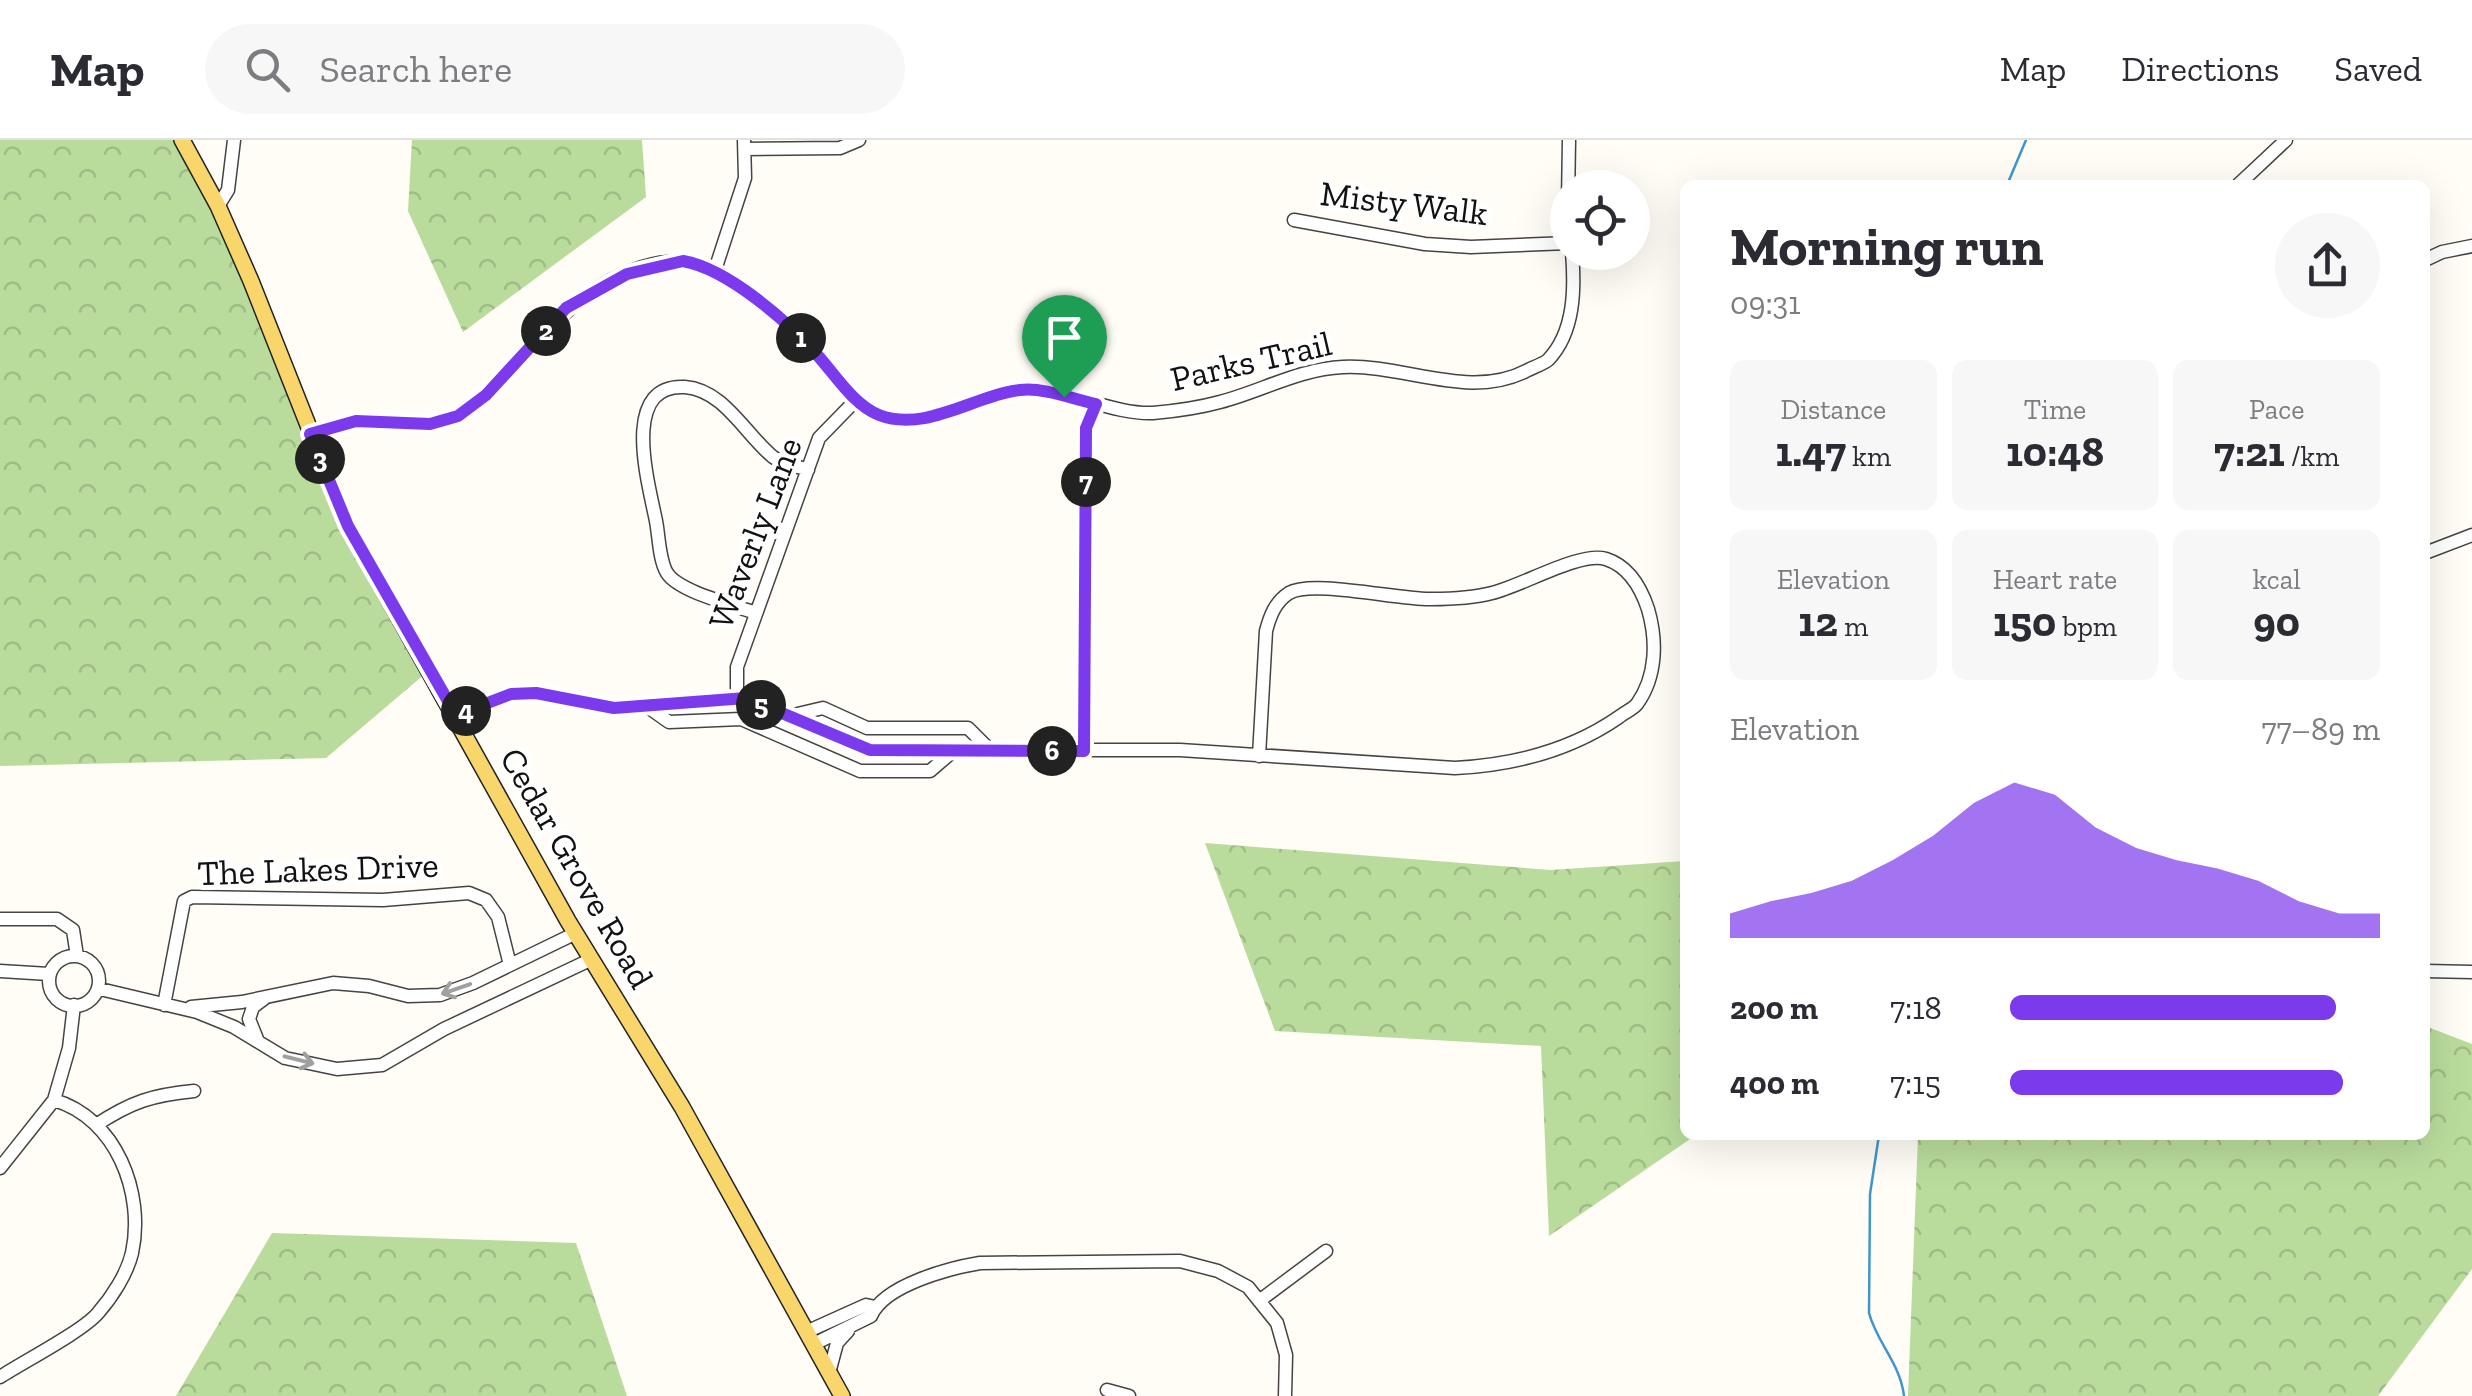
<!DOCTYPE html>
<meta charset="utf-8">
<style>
:root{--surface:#fff;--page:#f7f7f7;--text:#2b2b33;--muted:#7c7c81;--line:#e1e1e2;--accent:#7c3aed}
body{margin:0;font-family:"Zilla Slab",serif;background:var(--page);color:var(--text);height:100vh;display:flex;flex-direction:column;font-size:38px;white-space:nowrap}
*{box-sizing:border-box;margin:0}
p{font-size:32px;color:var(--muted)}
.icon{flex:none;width:55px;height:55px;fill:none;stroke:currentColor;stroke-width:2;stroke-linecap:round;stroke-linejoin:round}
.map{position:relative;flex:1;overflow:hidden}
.panel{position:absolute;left:1680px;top:40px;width:750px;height:960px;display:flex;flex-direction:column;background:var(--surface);border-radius:15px;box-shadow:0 10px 40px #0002}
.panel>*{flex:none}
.fabs{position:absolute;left:1550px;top:30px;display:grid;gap:20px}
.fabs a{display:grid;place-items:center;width:100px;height:100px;border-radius:50%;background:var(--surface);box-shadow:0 10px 40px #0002;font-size:50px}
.pin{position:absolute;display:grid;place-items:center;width:85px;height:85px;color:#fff;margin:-102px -42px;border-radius:50% 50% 50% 0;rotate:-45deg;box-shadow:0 0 10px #0007}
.pin .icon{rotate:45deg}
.km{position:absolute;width:50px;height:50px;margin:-25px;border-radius:50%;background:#222;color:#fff;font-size:28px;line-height:50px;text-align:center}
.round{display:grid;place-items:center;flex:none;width:105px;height:105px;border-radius:52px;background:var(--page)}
.headline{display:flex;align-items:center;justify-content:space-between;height:170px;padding:0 50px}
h1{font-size:55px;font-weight:700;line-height:75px}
.stats{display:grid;grid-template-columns:repeat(3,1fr);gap:15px;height:170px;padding:10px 50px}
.stats div{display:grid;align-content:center;border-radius:15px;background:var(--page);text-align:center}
.stats b{font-size:42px;font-weight:700}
.stats small{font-size:28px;font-weight:400}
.stats p{font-size:28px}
.chart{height:280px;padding:20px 50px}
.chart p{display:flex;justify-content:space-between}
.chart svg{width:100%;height:180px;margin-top:10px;fill:var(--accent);opacity:.7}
ul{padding:0 50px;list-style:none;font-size:32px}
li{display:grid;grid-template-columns:160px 120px 1fr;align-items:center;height:75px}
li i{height:25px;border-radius:12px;background:var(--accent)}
header{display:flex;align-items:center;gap:60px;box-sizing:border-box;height:140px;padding:0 50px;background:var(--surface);border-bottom:2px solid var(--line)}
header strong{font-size:48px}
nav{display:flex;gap:55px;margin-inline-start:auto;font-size:35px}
.search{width:700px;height:90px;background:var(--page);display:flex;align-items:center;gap:25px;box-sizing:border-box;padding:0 35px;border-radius:55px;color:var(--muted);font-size:38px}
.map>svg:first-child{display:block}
</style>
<header>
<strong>Map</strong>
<div class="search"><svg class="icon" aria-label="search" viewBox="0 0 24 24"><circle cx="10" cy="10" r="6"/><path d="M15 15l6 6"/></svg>Search here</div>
<nav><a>Map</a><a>Directions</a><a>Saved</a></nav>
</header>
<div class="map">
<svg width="2472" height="1256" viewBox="0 0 2472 1256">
<defs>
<pattern id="forest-crowns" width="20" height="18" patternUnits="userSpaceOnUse" patternTransform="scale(2.5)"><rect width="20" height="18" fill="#b9dc9c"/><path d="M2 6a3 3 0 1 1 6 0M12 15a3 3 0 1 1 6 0" fill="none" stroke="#9ebc85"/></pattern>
</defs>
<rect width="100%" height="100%" fill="#fffdf5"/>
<!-- forest -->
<path fill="url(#forest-crowns)" d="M0,0H190L342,364L433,527L326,618L0,626Z
M412,0H642L646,57L463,192L408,71Z
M1205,703L1551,730L1685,721V995H1696L1549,1096L1541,906L1275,891Z
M2425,886L2472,904V1129L2378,1256H1908L1918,995H2425Z
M272,1093L576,1103L627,1256H176Z"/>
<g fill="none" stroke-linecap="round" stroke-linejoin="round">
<!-- stream -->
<path stroke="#3f96cf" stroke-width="2.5" d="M2007,45L2026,0
M1879,995L1870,1054L1869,1173C1877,1203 1900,1223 1904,1256"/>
<defs>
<path id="minor" d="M745,9L840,8L859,0
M2238,45L2286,0
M1568,62L1569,0
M218,66L228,50L234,0
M1294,80L1425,104L1471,107L1568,103
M2425,120L2442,112L2472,106
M714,133L745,38L744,0
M310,294C327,289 344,282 361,281C393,279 428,290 458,276C478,266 494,246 508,231C555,181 607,121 682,121C700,121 714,133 729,142C757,160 783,178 806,202C828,226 850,265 881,275C929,290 975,255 1020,250C1057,245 1112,275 1153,273C1176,271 1198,268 1220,262C1262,251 1299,229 1343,227C1405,224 1470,261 1528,230C1534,227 1543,224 1548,220C1575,192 1575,148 1572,112
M2425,413L2472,395
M756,473C734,465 679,452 667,433C659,420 659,396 656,381C649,345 619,243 685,247C724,250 745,294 773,317C782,324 797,326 808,330
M737,559V527L819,298L856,260
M645,565L669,582L741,579L860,631H930L952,612
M456,575L511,554L536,553L614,568L747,558L870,610H1180L1455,628C1513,625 1570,611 1619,577C1624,573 1633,569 1637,564C1657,536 1657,500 1648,469C1641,448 1628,426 1606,419C1580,411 1522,446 1492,453C1473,458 1451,459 1431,459C1399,460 1312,439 1289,453C1275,462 1270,476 1266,491L1259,616
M789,576L823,568L867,588H968L991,611
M1084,611L1086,288L1096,264
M0,779H57L73,790L77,816
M49 841a25 25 0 1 1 50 0a25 25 0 1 1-50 0Z
M0,831L49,834
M2425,831L2472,832
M100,849L197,872L234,887L285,918L337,929L382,925L444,889L592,819
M164,865L184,761L192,757L383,760L469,753L486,760L498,777L510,825
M191,867L242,862L333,843L369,846L408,856L440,855L473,843L576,793
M257,899L249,879L253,867L265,858
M96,985C131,962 152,955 194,951
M0,1028L54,960L69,908L74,865
M1259,1161L1326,1111
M806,1192L866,1165L875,1167
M814,1204L871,1176C884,1145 950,1128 980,1123L1180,1121L1218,1131L1248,1147L1277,1183L1286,1215L1285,1256
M829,1233L837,1203L848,1191
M0,1237C23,1222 83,1191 98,1173C112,1157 127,1134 132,1113C145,1053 116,978 54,960
M1107,1250L1129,1256"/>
<path id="major" d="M182,0L218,66L251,141L348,386L568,781L682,967L842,1256"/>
</defs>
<!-- minor casing -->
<use href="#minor" stroke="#444" stroke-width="15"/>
<!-- major casing -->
<use href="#major" stroke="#222" stroke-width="18"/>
<!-- minor -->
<use href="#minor" stroke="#fff" stroke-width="12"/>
<!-- major -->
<use href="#major" stroke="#f9d66b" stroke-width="15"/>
</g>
<!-- one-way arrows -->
<defs><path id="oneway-shaft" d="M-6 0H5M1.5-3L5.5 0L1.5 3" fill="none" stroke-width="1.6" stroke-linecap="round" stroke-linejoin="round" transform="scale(2.5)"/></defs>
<g stroke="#a0a0a0">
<use href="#oneway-shaft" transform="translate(456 849) rotate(161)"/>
<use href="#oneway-shaft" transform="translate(299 920) rotate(14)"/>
</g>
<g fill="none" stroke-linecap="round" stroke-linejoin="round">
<defs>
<path id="route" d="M683,121C728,129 789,182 819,217C836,236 854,265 879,275C926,293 975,255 1020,250C1043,247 1073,259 1096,264L1086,288L1084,611L870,610L746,558L614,568L536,553L511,554L456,575L348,386L310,294L356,281L430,284L458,276L486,255L566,168L627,134Z"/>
</defs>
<!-- route casing -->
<use href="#route" stroke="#fff" stroke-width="20"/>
<!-- route -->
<use href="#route" stroke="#7c3aed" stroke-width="12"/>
</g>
<g text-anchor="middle" stroke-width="10" stroke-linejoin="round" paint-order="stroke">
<!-- street labels -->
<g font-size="35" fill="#111" stroke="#fff">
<text transform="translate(1404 63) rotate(7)" y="12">Misty Walk</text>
<text transform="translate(1251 221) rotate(-13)" y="12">Parks Trail</text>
<text transform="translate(755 393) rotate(-69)" y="12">Waverly Lane</text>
<text transform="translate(577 728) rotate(60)" y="12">Cedar Grove Road</text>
<text transform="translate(318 729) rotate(-2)" y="12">The Lakes Drive</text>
</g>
</g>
</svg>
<div class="fabs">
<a><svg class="icon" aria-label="locate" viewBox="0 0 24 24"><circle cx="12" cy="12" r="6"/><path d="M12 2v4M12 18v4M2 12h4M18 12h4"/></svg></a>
</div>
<div class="pin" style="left:1064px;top:257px;background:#1e9e55"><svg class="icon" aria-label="arrive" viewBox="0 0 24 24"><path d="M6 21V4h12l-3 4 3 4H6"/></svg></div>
<b class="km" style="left:801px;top:198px">1</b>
<b class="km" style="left:546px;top:191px">2</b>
<b class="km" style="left:320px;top:319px">3</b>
<b class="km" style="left:466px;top:571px">4</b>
<b class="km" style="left:761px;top:565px">5</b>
<b class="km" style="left:1052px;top:611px">6</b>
<b class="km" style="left:1086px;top:342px">7</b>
<section class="panel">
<div class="headline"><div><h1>Morning run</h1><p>09:31</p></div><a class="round"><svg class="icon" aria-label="share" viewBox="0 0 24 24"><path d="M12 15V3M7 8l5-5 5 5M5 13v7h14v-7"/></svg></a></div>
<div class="stats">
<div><p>Distance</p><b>1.47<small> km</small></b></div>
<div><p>Time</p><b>10:48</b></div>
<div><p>Pace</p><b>7:21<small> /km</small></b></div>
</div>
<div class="stats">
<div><p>Elevation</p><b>12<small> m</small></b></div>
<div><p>Heart rate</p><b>150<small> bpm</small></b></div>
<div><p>kcal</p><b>90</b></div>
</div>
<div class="chart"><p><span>Elevation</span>77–89 m</p>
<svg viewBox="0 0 160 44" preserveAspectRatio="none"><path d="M0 44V38L10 35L20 33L30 30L40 25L50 19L60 11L70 6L80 9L90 17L100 22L110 25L120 27L130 30L140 35L150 38L160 38V44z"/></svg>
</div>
<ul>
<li><b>200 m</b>7:18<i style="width:88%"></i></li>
<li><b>400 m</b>7:15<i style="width:90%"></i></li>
</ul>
</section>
</div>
